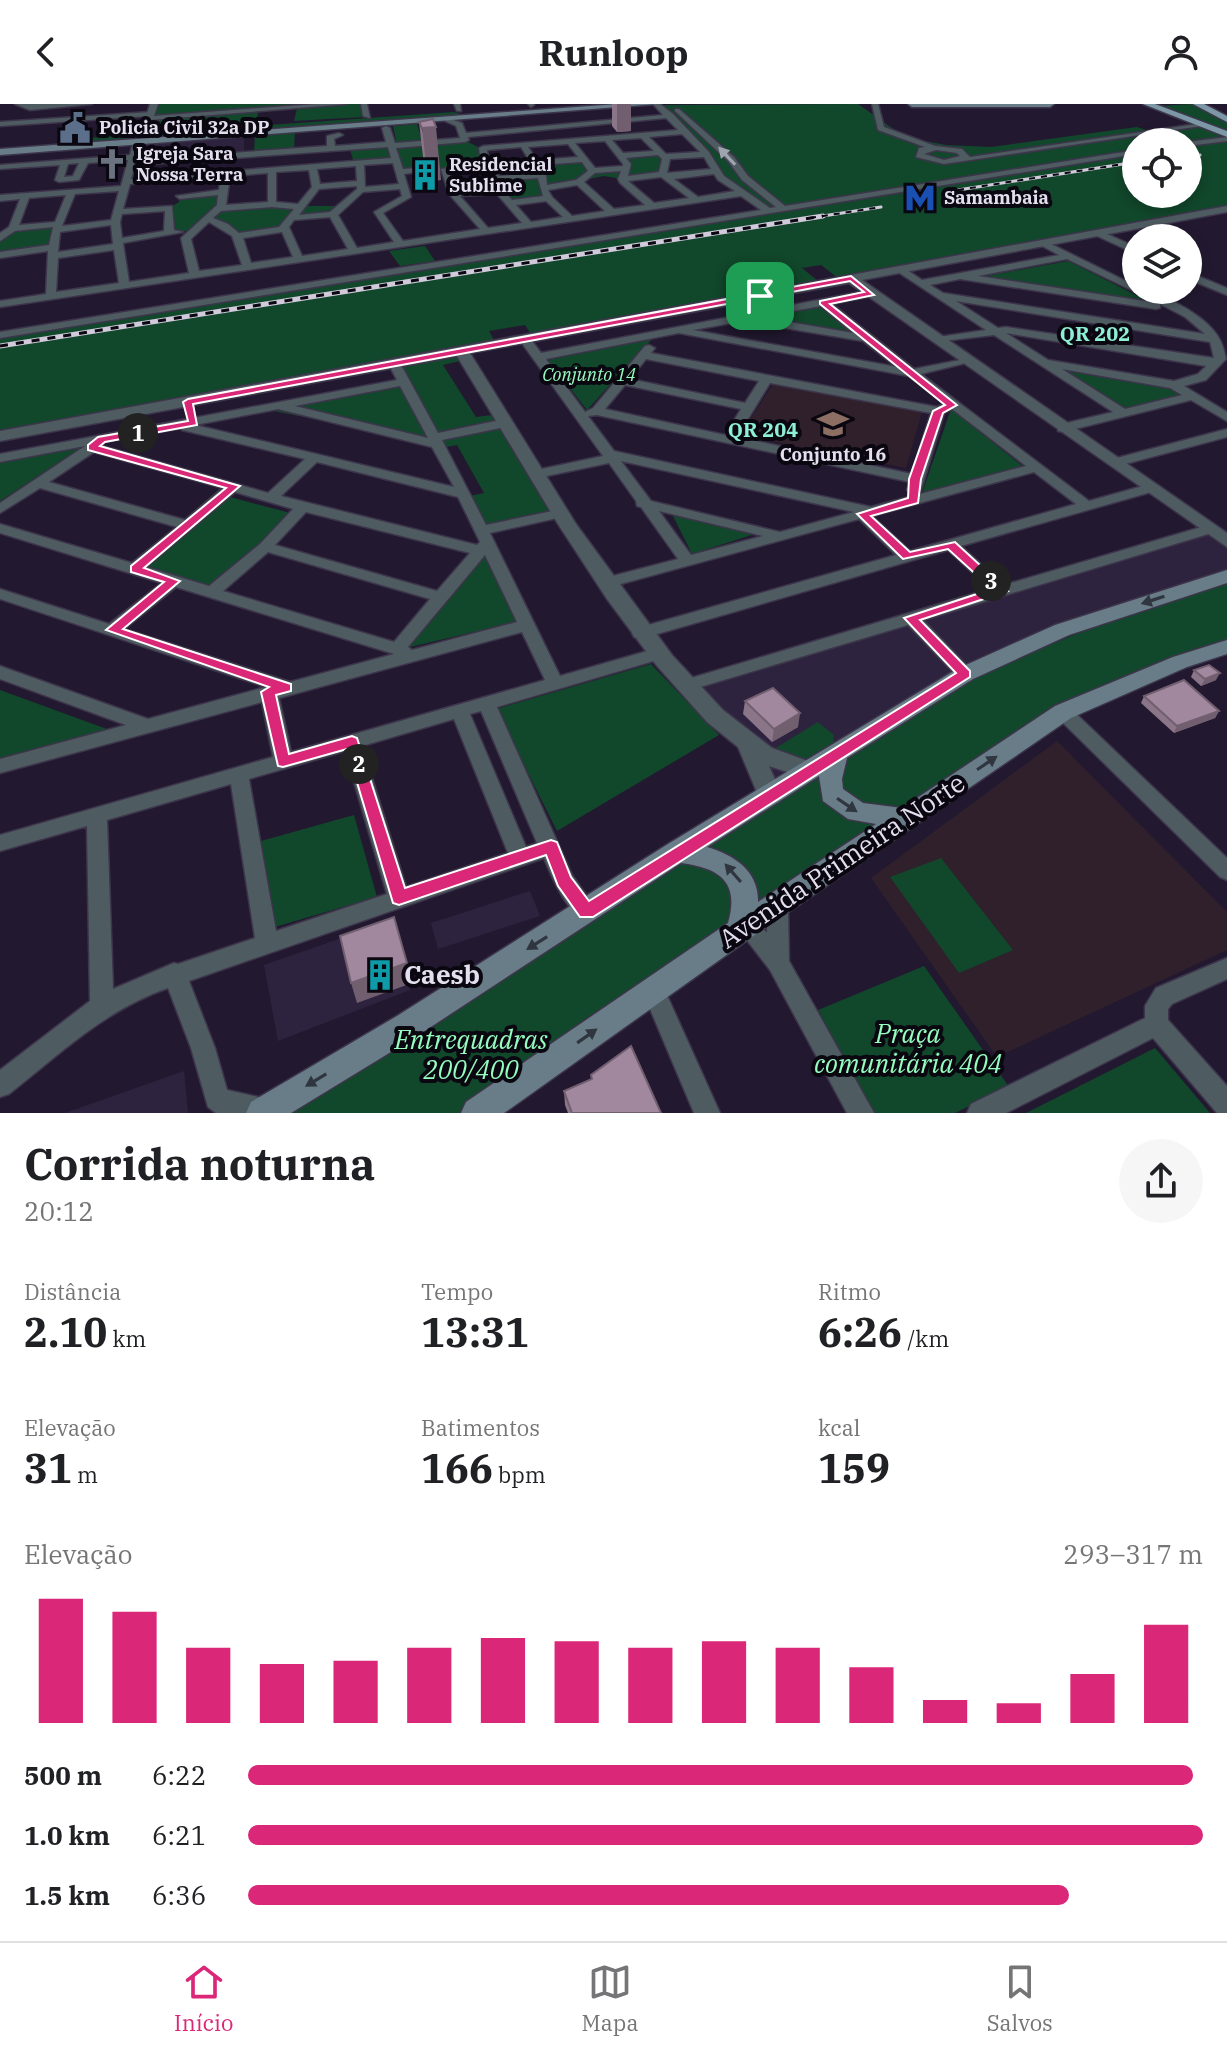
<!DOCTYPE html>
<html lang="pt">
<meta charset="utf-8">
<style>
:root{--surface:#fff;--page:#f6f6f6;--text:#202124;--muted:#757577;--line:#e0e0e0;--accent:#db2777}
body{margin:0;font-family:"IBM Plex Serif",serif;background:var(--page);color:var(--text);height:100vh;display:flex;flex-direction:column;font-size:30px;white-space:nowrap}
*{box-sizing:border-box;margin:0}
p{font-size:26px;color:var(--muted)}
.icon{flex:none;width:44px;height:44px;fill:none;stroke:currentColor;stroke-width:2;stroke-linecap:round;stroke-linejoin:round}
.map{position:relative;height:1009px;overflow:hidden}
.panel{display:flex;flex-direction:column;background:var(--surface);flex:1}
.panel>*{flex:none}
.fabs{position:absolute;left:1122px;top:24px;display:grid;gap:16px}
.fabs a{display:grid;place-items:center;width:80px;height:80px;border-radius:50%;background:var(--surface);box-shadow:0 4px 12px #0003;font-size:40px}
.pin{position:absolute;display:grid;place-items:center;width:68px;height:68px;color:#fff;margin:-34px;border-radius:16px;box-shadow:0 4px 12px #0006}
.km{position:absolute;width:40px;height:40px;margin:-20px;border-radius:50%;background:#222;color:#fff;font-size:22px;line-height:40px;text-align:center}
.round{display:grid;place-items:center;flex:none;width:84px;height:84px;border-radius:42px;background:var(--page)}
.summary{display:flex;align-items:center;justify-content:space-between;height:136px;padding:0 24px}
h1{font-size:44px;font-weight:700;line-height:60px}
.metrics{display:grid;grid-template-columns:repeat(3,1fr);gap:12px;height:136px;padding:8px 24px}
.metrics div{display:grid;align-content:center}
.metrics b{font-size:40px;font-weight:700}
.metrics small{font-size:22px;font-weight:400}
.metrics p{font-size:22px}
.chart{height:224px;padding:16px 24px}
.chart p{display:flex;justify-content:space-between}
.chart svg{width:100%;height:144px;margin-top:8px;stroke:var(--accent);stroke-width:6}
ul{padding:0 24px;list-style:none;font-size:26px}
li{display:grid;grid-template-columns:128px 96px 1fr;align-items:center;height:60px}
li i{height:20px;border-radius:10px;background:var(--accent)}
header{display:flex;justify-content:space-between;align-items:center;height:104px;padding:0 24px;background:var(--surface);font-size:36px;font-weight:700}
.tabs{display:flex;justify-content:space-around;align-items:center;height:112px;border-top:2px solid var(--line);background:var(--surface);font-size:22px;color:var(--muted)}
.tabs a{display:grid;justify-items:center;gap:4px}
.tabs .on{color:var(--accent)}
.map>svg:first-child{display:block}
</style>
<header><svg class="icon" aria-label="back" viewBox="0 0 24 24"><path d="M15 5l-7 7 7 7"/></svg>Runloop<svg class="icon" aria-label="person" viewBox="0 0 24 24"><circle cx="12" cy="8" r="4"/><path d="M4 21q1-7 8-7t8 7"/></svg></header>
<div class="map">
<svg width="1227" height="1009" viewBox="0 0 1227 1009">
<rect width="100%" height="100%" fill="#221930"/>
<!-- built -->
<path fill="#2e233f" d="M244,32V49L138,57L143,40Z
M1208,431L1227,444V474L1116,511L961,575L780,687L687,587Z
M530,787L540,812L438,845L431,819Z
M393,816L410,886L278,937L264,861Z
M184,967L188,1009H65Z"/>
<!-- education -->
<path fill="#2f202b" d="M773,280L922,308L906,364L740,331Z
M1057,637L1227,808V846L997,953L871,774Z"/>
<!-- green -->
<path fill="#11472b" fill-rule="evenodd" d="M155,0H363L365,13L294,17L297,4L258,7L257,19L226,24L454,8L463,11L68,42L73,35L145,30Z
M858,0L905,33L946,41L991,43L1137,23L1150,27L1197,19L1227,31V106L838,174L821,161L802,164L819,178L533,233L525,221L489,227L496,240L0,330V231L767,107L727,79L659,1ZM1136,38H1188V90H1136Z
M1191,0L1227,18V29L1157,2Z
M417,20L422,36L448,34L450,38L466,37L480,44L485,61L401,68L397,56L354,59L349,42L397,41L393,22Z
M295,27L294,46L254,49L255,30Z
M660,49L666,55L663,70L622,75L604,72L543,84L548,94L508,99L497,75L541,71L535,59L584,55L593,67L627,64L621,52Z
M223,88L221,102H344L333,110L290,114L285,125L239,132L206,114L192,127L169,128V104L179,98L180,92Z
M58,120L53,143L0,151V131Z
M425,142L435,157L400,162L389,147Z
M1068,157L1156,201L980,173Z
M822,200L855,229L756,214Z
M652,235L587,306L548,256Z
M456,251L460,257L443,261L476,313L492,311L556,409L476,426L460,394L484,389L457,341L436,345L430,337L268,306L400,281L394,262Z
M1054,265L1171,285L1185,294L1121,308Z
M951,305L1025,364L922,389Z
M85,341L0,397V357Z
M230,393L294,410L214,483L145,462Z
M672,410L755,430L692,450Z
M484,447L516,518L406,544Z
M1227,477V536L1104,582L483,1009H279L962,576L1126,510Z
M651,560L719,631L557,727L496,605Z
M0,586L115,628L0,657Z
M818,618L834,631L833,641L805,657L774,645Z
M354,711L377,793L275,823L261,737Z
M941,754L1013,846L959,869L890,773Z
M924,862L1009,983L955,1009H874L818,906Z
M1155,944L1210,1009H1026Z"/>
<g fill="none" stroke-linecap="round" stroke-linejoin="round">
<defs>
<path id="minor" d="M15,0H92L30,6Z
M315,0H347L150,16L146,14L148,12L0,22V18L151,8L155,10L153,12Z
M361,0H367L370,14L363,12Z
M454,0H460L461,7H457Z
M528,0H534V1L531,3Z
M653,0H660L673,10L709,48L724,72L770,104L776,103L742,76L728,57L675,7V5H679L734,53L748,72L785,102L1136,46V50L0,234V228L761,106L741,92L0,203V197L46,190L48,147L0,154V148L49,141L53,123L15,127L0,137V129L9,123L20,95L0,97V91L121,82L128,56L88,59L79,76L59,78L55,76L60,61L0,65V61L130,51L133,38L137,36L141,38L136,56L327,42V32L339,29L343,31L334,35L335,42L386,38L382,24L386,22L390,24L395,39L460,34L456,22L445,17V13L462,19L466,29L663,11ZM666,14L678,26L483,42L479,44L481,59L441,65L449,90L480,125L403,137L383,109L411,93L404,70L436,65L432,63L403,65L396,44L465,38L469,36L468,33ZM682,30L700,48L666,50L649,33ZM641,34L654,47L623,49L612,36ZM605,37L623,60V62L595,64L575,39ZM568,40L578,53L537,56L528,43ZM388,43L391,54L131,75L135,61ZM521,43L537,69L499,72L496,65L489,60L487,46ZM658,51L662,55L659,68L628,72L631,60L626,54ZM704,53L711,65L667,69L670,55ZM582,58L588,67L576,76L547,81L546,71L540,61ZM79,59L73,72L64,73L68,60ZM393,59L399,80L365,83L364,61ZM356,62L357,77L320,80L317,65ZM483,64L489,68L494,85L456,87L449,69ZM309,66L312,83L298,100L276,98V68ZM621,67L618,75L620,79L645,101L614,105L584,78L595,69ZM268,69V98L226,101L230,72ZM714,70L718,76L735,87L698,93L674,75ZM221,73L219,86L176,92L180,95L218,91L217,101L181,134L189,169L129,178L123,139L183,128L174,126L172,102L123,105L130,80ZM661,73L689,94L654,99L628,77ZM538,74L543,92L512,96L503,86L500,77ZM577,81L605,107L572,112L552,93L548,86ZM357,82V85L330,108L299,111L319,85ZM400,85L402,92L374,108L394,138L357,144L338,111L363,88ZM119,87L111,116L62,122L75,90ZM497,90L522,119L488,124L460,92ZM66,91L55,118L19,121L29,94ZM546,97L563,113L531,118L516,101ZM272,103L294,105L279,123L239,129L228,120L213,114L221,107ZM165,107L164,127L122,134L120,118L122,110ZM330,113L348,145L302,152L289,123L294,116ZM209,118L232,132L242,161L199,167L191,135ZM111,121L113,140L58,148L60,128ZM282,128L293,153L251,159L243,134ZM114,146L119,179L56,188L58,154Z
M872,0H878L884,23L935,42L962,45L970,53L1204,19L1208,21L944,60L916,53L919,44L925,43L878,26ZM936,46L957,49L960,52L944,56L924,50Z
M1227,33V37L1188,42L1187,38Z
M1098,126L1136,143V150L1095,131L1093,129Z
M1045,137L1136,182V186C1158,186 1200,209 1214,227C1221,235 1224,244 1226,255L1206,276L1184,282L1227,308V317L1191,296L1063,328L1058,327V321L1113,308L994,231L934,238V234L938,233L986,226L895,166L904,164L922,176L1059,151L1042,142L1040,140ZM1067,155L1158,199L978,172ZM960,175L1156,205L1160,204V200L1185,213L1205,230L943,189L930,181ZM956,197L1210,238L1214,254L1006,223L998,224ZM1006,229L1206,262L1198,270L1174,277L1048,256ZM1062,265L1170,284L1182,291L1125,305Z
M1188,168L1227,184V191L1188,175Z
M871,186L875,187V191L832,200L914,265L970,254V258L921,270L1089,397L1150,380L1157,384L1155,387L961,442L1004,481L1205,422L1210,421L1217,425L1215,428L923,516L971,566L974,570L971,574H959L908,521L687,587L681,585L678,581L681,577L990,485L948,446L640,535L634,533L632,529L634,525L896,451L859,415L606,484L601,483L598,479L601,475L678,455L641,403L637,402L636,397L609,359L537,374L532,373V367L603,352L519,235L529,233L541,249ZM821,202L853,229L761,213ZM743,217L863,237L897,263L693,226ZM679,229L909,272L945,300L937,303L651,249L655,244L649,241L645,242L593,304L585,308L546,255ZM646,255L759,277L745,299L630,275ZM770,279L931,309L912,370L737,333ZM625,281L741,305L725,331L605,305ZM952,305L1026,362L871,403L614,347L588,312L597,311L910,378L907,386L914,390L921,386L944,309ZM621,357L854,408L780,428L651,397ZM1034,368L1076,400L910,447L872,412ZM659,407L763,432L691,451Z
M394,256L400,259L438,329L505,315L511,319L505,323L442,336L486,421L562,405L569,409L562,413L490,429L560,572L658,544L666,550L664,554L497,603L572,771L598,808L595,815L587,817C567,810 552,773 544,754L189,877L215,944L227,986L276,997L278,1009H216L208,1003L191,944L168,884C105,906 61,949 9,990L0,993V966L90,897L87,722L0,747V731L273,653L262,598L0,669V655L126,621L0,575V562L148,615L266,583L0,495V485L109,520L162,479L0,429V420L132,459L177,423L40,384L0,409V399L85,342L0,358V350L397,276L388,259ZM400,282L428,334L295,302ZM278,305L432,343L454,383L195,321ZM181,324L182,326L305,355L268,389L102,342L104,338ZM94,348L223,384L185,416L49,378ZM317,358L458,393L480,438L477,441L281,392ZM235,388L293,405L260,440L209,482L146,463ZM306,408L470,449L437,487L275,441ZM268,448L430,495L394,538L223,487ZM485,451L517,518L412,546L408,543ZM176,483L391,549L394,550L290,578L124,525ZM522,528L545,576L291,648L279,594ZM481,607L537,739L526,743L470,610ZM454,615L508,749L406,783L362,642ZM345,647L387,790L276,827L249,675ZM231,680L255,834L178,860L174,859L113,885L107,716Z
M1227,325V333L1114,363L1107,359L1109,356Z
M1063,601L1069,603L1227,754V776L1220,773L1057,613L1054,608L1057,603Z
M777,793L785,795L788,802L789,857L874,1009H847L770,866L736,822L739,815L747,812L755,815L767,829L766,802L769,795Z
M1227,854V875L1172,900L1168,905V916L1227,982V1009H1217L1153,934L1006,1009H967L971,1000L1145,914V902L1156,884Z
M653,875L661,878L720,1009H694L642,886L645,878Z"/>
<path id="tertiary" d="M150,0H158L148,29L140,31Z
M1227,102V108L862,176L1227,429V443L849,179L470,249L576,420L672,551L723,606L772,644L816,660L820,666L816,672L808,675L769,662L782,691L779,698L770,701L761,698L738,643L707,618L657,562L607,495L558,420L457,252L0,337V327Z"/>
<path id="secondary" d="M617,0H657L0,51V45Z
M908,0H1054L1050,3H912Z
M1227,466V479L1069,531L973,575L847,654L842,675L843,685L863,699L902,704L1055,602L1173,553L1227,536V550L1187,563L1071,614L749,835L504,1009H461L466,998L728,819C740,777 719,764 681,759L417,932L291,1009H246L251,998L397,912L668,740L957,565L1055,521ZM819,672L823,697L848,715L876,720L758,798C759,767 734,751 707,743Z"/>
<path id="primary" d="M1143,0H1155L1227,27V33Z
M1193,0H1204L1227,12V18Z"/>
</defs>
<!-- minor casing -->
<use href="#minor" stroke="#3d354b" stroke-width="3"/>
<!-- tertiary casing -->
<use href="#tertiary" stroke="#3d354b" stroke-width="3"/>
<!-- secondary casing -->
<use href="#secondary" stroke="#3d354b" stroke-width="3"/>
<!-- primary casing -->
<use href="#primary" stroke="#3d354b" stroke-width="3"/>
<!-- minor -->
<use href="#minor" fill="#4e5b61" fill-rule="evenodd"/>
<!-- tertiary -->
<use href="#tertiary" fill="#4e5b61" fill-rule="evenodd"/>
<!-- secondary -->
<use href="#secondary" fill="#687d87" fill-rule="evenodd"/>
<!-- primary -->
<use href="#primary" fill="#7c97a5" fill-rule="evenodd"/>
<defs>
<path id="rail-far1" d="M1188,53L1200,51
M958,86L1136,58
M810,114L881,103"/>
<path id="rail" d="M0,242L823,112"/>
</defs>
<!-- rail-far1 casing -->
<use href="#rail-far1" stroke="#d0cadb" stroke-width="3"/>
<!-- rail casing -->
<use href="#rail" stroke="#d0cadb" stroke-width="5"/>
<!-- rail-far1 -->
<use href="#rail-far1" stroke="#0a0710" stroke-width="2" stroke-dasharray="6" stroke-linecap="butt"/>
<!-- rail -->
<use href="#rail" stroke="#0a0710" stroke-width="3" stroke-dasharray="8" stroke-linecap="butt"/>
</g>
<!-- wall -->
<path fill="#8a7589" d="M612,0H631V27L617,28L612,22Z
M419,18L441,76L428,77L425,70Z
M1194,566L1216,576L1201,582L1191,573Z
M1144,592L1219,607L1215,614L1174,629L1141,599Z
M745,597L798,623L772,638L743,610Z
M591,971L661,1009H568L565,1001L564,987L591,975Z"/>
<!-- shaded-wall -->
<path fill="#715f6f" d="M617,0H631V27L617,28Z
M436,23L441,76L428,77L422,24Z
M1220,569L1216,576L1201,582L1205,575Z
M1219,607L1215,614L1174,629L1177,622Z
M800,609L798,623L772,638L774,625Z
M407,859L412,879L357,899L351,879Z"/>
<!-- building -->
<path fill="#a1889f" stroke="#715f6f" stroke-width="2" d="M433,15L436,23L422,24L419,18Z
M1209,561L1220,569L1205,575L1194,566Z
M1184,576L1219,607L1177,622L1144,592Z
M773,584L800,609L774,625L745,597Z
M394,813L407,859L351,879L340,832Z
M631,942L661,1009H572L564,987L592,975L591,971Z"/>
<!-- one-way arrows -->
<defs><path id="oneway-solid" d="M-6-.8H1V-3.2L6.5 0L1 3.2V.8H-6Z" transform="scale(2)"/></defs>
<use fill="#a0a4af" href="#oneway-solid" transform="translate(727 52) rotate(-133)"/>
<g fill="#303640">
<use href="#oneway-solid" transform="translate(1153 496) rotate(162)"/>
<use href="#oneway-solid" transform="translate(987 659) rotate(-34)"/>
<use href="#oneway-solid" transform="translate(847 701) rotate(34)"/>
<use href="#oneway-solid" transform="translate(733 769) rotate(-131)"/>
<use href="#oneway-solid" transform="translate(537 839) rotate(148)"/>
<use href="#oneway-solid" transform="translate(587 932) rotate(-35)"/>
<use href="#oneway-solid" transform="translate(316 976) rotate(149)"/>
</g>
<!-- route -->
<path fill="#db2777" stroke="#fff" stroke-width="2" fill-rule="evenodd" d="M851,172L874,191L830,200L957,301L943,309L921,375L918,399L871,412L910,448L955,438L1008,487L920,516L970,567V573L593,813H580L558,782L546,751L399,801L393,799L347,645L283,663L278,662L261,588L269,583L106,526L164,478L131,468V462L226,384L88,346V341L98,333L188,317L183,298L188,295ZM850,177L864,188L820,197V200L945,301L933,307L909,375L908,394L857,410L903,455L948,445L992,485L904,514L956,569L589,797L571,773L557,738L551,736L405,784L357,634L352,632L289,650L276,591L291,587V580L123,525L180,477L144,464L240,382L100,342L105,338L197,321L193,300Z"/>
<!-- icons -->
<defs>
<symbol id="civic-bare" viewBox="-9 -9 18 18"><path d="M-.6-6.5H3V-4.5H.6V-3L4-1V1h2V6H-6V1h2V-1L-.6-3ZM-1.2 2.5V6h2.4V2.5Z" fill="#5c6f8a" stroke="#0a0710" stroke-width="2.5" paint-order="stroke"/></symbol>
<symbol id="church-bare" viewBox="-9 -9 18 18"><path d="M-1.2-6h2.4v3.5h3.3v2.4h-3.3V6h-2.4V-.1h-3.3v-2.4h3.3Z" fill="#6b7280" stroke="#0a0710" stroke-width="2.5" paint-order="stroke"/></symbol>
<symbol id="building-bare" viewBox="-9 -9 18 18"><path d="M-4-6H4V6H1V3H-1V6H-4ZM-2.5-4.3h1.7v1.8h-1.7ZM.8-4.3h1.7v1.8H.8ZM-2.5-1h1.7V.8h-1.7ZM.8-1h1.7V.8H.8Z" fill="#0f9aa8" stroke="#0a0710" stroke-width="2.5" paint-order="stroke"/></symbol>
<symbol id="metro-bare" viewBox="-9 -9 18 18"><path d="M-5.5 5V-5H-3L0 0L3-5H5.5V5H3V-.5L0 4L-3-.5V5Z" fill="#1a4fb4" stroke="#0a0710" stroke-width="2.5" paint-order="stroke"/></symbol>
<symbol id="school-bare" viewBox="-9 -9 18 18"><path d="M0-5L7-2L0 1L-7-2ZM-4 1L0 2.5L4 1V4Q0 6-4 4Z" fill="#8d6e63" stroke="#0a0710" stroke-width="2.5" paint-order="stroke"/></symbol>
</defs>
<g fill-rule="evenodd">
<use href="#civic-bare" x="53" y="2" width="44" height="44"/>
<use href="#church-bare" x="90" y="38" width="44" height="44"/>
<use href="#building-bare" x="403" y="49" width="44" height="44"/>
<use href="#metro-bare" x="898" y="72" width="44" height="44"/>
<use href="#school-bare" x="811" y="298" width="44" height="44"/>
<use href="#building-bare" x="358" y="849" width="44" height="44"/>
</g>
<g text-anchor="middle" stroke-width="8" stroke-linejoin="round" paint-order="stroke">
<!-- far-poi labels -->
<g font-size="18" font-weight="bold" fill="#e4dfef" stroke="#0a0710" text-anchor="start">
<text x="99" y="30">Policia Civil 32a DP</text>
<text x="136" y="56">Igreja Sara<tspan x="136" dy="21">Nossa Terra</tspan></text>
<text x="449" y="67">Residencial<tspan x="449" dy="21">Sublime</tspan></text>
<text x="944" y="100">Samambaia</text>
<text x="833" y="357" text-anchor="middle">Conjunto 16</text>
</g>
<!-- far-park labels -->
<g font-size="18" font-style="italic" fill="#95fdbf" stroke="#0a0710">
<text x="589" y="277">Conjunto 14</text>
</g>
<!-- far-neighbourhood labels -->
<g font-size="20" font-weight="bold" fill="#8defd5" stroke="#0a0710">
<text x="1095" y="237">QR 202</text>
<text x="763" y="333">QR 204</text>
</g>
<!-- near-street labels -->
<g font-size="26" fill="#e4dfef" stroke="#0a0710">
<text transform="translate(842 757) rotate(-34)" y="9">Avenida Primeira Norte</text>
</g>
<!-- near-poi labels -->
<g font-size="26" font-weight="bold" fill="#e4dfef" stroke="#0a0710" text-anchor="start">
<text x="404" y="880">Caesb</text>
</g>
<!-- near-park labels -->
<g font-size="26" font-style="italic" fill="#95fdbf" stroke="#0a0710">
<text x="908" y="939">Praça<tspan x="908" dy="30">comunitária 404</tspan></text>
<text x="471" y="945">Entrequadras<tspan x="471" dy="30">200/400</tspan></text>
</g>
</g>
</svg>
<div class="fabs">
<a><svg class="icon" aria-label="locate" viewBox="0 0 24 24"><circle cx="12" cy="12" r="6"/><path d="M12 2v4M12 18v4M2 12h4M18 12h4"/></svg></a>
<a><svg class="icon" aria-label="layers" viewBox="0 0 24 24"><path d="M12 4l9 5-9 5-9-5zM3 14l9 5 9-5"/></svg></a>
</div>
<div class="pin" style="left:760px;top:192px;background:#1e9e55"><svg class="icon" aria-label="arrive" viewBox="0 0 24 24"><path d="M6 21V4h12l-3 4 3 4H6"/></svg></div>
<b class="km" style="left:138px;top:329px">1</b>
<b class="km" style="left:359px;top:660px">2</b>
<b class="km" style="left:991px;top:477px">3</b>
</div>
<section class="panel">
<div class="summary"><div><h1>Corrida noturna</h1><p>20:12</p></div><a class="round"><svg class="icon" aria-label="share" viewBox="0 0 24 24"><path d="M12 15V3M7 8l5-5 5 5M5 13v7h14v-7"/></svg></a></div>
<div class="metrics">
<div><p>Distância</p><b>2.10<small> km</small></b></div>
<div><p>Tempo</p><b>13:31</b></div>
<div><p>Ritmo</p><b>6:26<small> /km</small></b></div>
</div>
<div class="metrics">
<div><p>Elevação</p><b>31<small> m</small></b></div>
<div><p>Batimentos</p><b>166<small> bpm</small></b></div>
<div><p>kcal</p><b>159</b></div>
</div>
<div class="chart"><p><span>Elevação</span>293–317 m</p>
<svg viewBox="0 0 160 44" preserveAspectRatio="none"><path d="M5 44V6M15 44V10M25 44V21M35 44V26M45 44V25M55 44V21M65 44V18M75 44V19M85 44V21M95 44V19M105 44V21M115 44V27M125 44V37M135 44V38M145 44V29M155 44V14"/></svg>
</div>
<ul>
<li><b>500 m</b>6:22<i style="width:99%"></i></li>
<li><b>1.0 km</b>6:21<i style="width:100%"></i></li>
<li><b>1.5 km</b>6:36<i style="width:86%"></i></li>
</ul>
</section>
<nav class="tabs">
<a class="on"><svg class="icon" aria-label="home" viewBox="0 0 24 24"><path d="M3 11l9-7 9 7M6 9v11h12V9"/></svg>Início</a>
<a><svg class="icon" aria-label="map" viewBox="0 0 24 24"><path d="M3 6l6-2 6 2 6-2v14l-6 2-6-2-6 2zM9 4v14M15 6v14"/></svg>Mapa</a>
<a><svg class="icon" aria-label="saved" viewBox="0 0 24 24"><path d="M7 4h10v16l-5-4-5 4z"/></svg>Salvos</a>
</nav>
